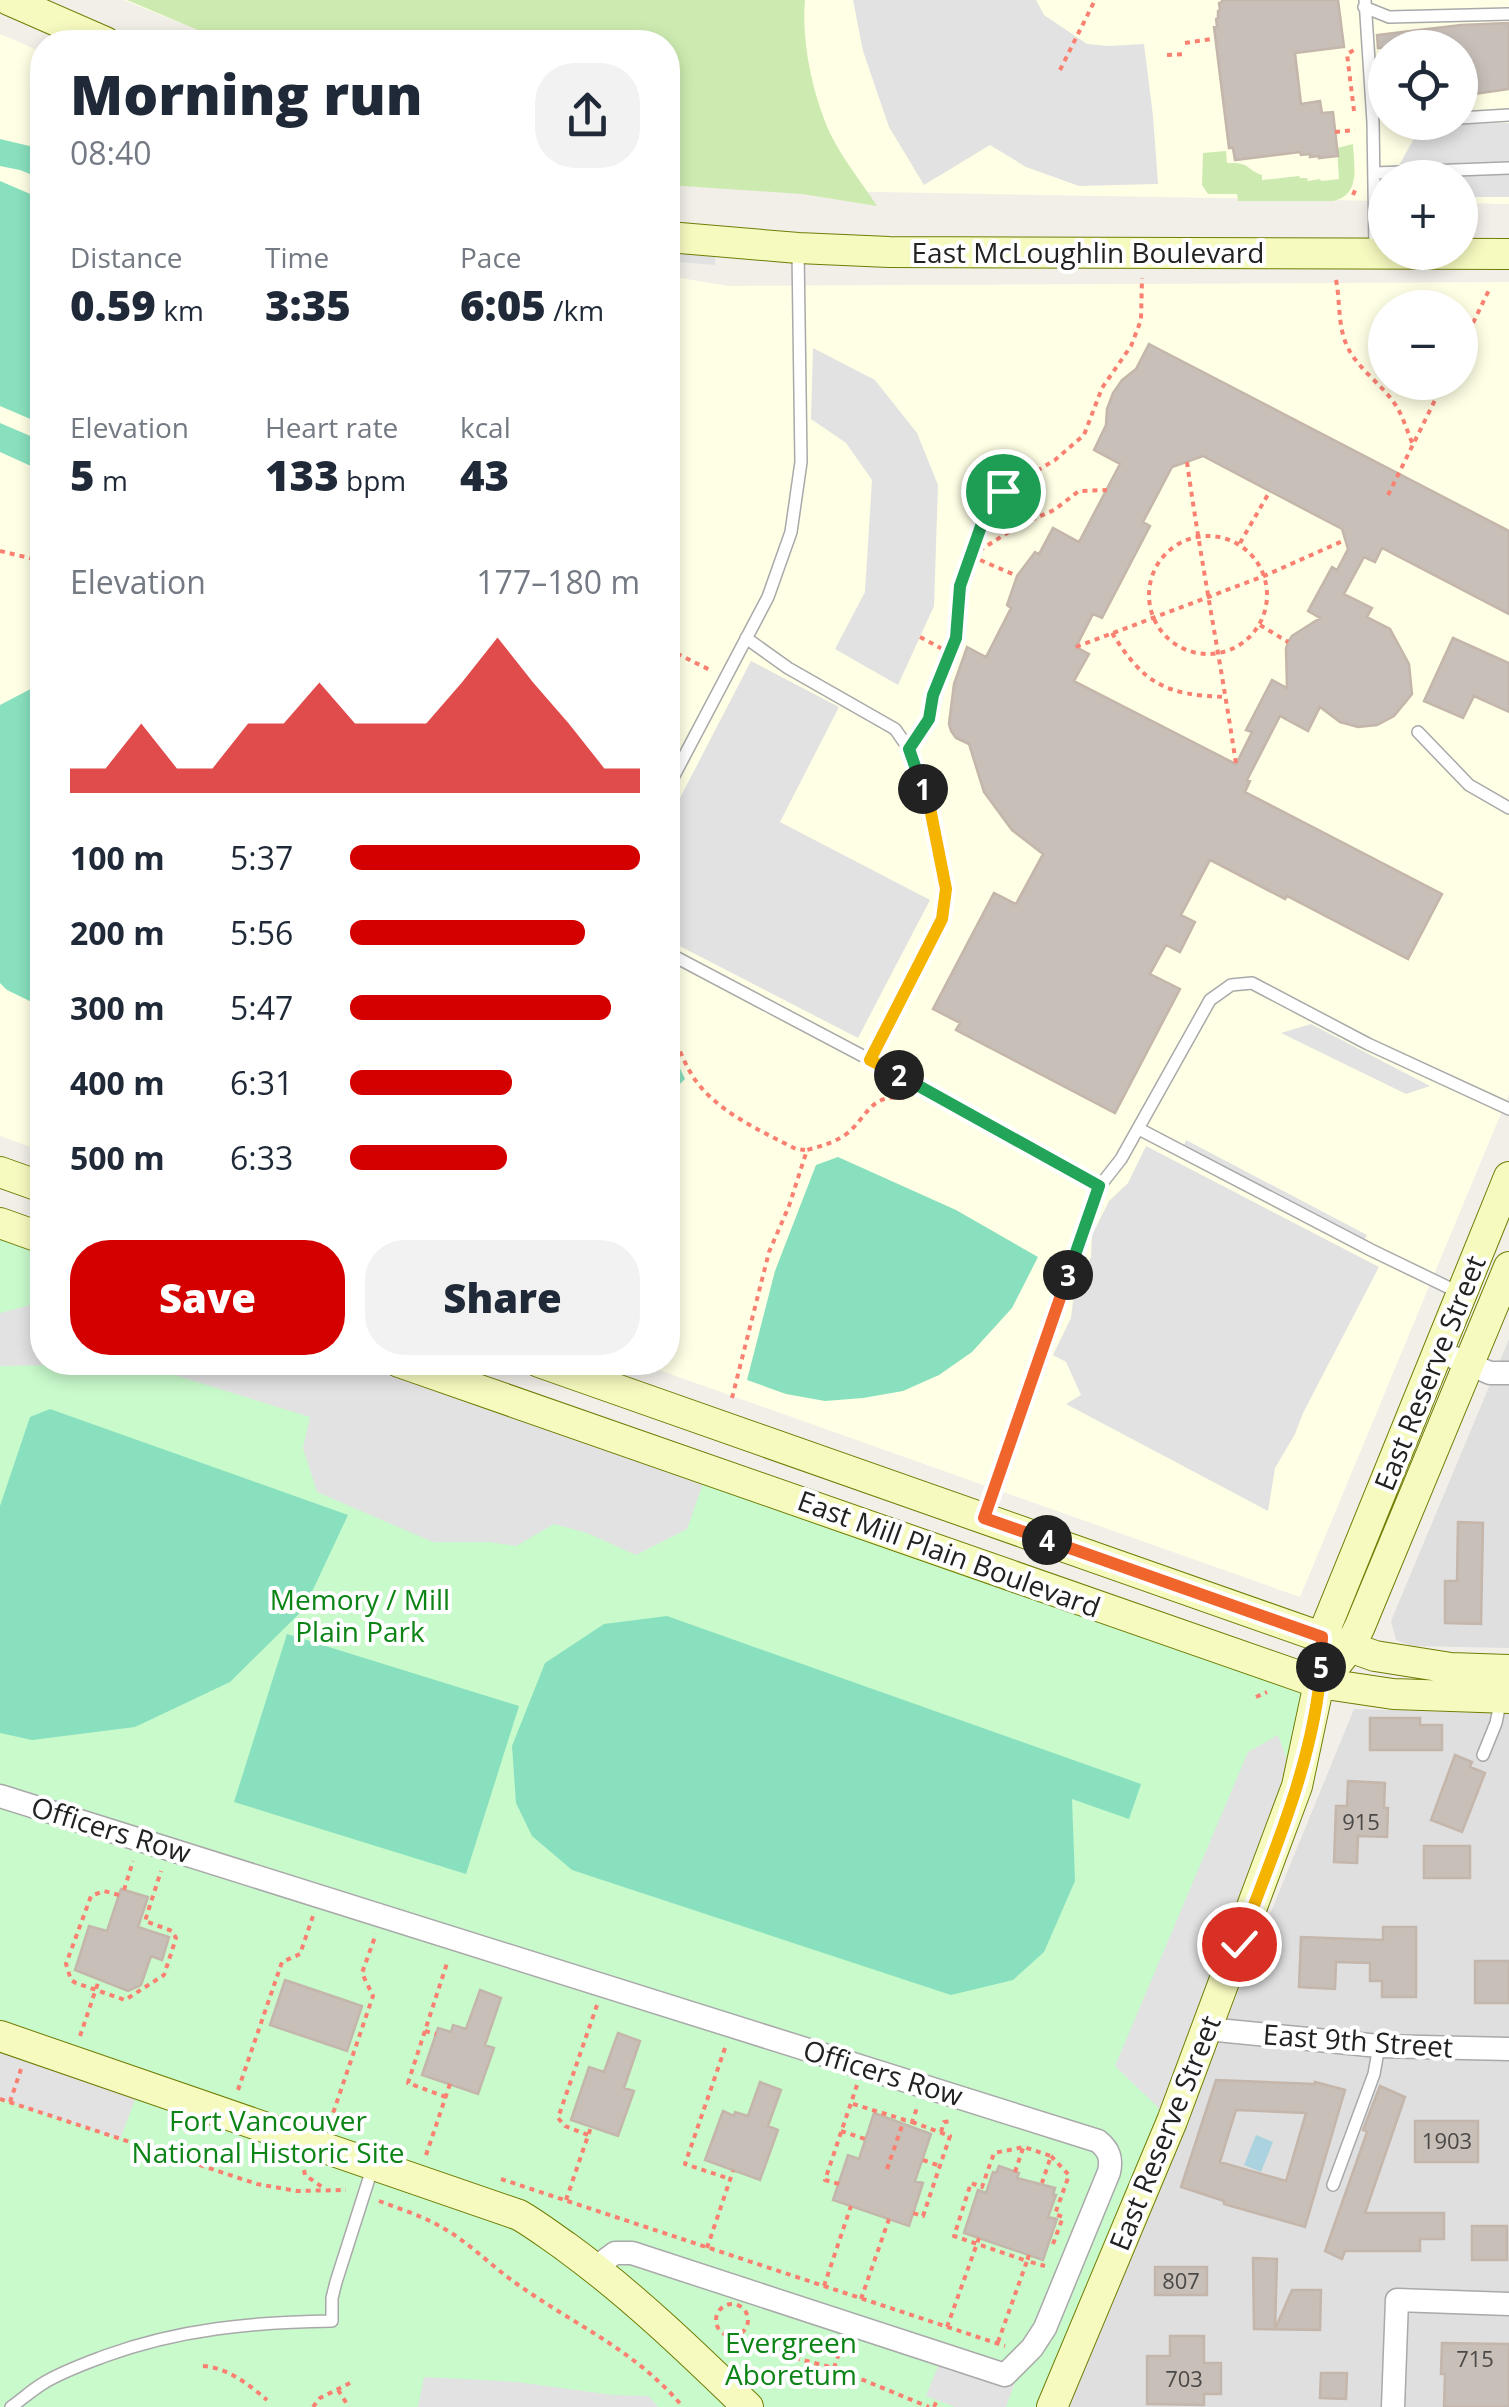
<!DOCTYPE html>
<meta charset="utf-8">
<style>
:root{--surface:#fff;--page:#f2f2f3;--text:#1f2937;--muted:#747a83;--accent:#d40000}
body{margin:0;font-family:"Open Sans",sans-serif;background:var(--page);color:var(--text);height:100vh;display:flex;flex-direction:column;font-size:38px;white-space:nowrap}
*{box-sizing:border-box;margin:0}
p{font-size:32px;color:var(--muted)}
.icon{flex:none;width:55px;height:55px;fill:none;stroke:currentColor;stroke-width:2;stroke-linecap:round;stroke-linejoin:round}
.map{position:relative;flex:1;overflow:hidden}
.sheet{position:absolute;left:30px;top:30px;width:650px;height:1345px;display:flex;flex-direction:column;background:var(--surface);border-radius:40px;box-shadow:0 5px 15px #0003}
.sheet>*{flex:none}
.controls{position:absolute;left:1368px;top:30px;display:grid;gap:20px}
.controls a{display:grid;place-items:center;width:110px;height:110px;border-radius:50%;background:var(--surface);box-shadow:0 5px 15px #0003;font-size:50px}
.pin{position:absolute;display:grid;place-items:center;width:85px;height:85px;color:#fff;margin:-42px;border:5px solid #fff;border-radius:50%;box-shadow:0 2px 10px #0007}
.km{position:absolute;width:50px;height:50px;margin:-25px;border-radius:50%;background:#222;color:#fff;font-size:28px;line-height:50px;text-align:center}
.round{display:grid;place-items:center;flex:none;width:105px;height:105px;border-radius:40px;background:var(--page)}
.overview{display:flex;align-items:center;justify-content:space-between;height:170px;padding:0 40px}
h1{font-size:55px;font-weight:800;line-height:75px}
.figures{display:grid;grid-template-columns:repeat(3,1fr);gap:15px;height:170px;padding:10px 40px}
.figures div{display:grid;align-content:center}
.figures b{font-size:42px;font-weight:800}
.figures small{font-size:28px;font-weight:400}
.figures p{font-size:28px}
.chart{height:280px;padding:20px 40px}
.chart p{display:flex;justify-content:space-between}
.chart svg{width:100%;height:180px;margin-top:10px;fill:var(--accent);opacity:.7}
.action{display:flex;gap:20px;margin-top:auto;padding:20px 40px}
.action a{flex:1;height:115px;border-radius:40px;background:var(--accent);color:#fff;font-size:40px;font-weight:800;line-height:115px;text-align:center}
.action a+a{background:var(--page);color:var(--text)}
ul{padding:0 40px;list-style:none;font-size:32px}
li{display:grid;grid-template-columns:160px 120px 1fr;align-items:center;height:75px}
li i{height:25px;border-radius:12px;background:var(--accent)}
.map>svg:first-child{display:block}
</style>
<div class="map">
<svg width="1509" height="2407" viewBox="0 0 1509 2407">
<rect width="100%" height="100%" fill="#f2efe9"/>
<!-- residential -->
<path fill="#e0dfdf" d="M1509,1339V1648L1411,1646L1396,1640L1391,1621Z
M1354,1709L1509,1714V2407H1068Z"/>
<!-- education -->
<path fill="#ffffe5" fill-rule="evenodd" d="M124,0H1509V204L1460,203V178H1385V201L763,190L668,42H227ZM1385,48H1460V122H1385Z
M0,34L42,52V1151L0,1136Z
M668,276L729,286L1509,282V1094L1300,1597L639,1363L668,1362ZM1385,308H1460V382H1385Z"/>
<!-- grass -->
<path fill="#cdebb0" d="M127,0H805C801,43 814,101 833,139C845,162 863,184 877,206L802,194L668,185V42H226Z
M1353,144C1354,167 1361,195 1333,201H1238L1237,194H1208L1202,185L1203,153L1226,151L1227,163C1251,162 1245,169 1262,175V180L1299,176L1300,178H1307L1308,181L1320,179L1321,181L1339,179L1337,148Z"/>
<!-- park -->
<path fill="#c8facc" d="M0,1223L42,1238V1362L399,1363L1300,1687L1312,1719L1052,2407H0Z"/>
<!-- pitch -->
<path fill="#88e0be" d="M0,139L42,149V179L20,170L0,166Z
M0,181L42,199V424L0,406Z
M0,423L42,441V471L0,452Z
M42,683V1007L7,990L0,983V705Z
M668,1043L685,1079L668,1095Z
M838,1157L956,1210L1038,1257L1012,1308L972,1352L939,1375L903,1391L863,1398L825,1401L786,1394L747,1380L775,1271L816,1165Z
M50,1409L348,1515L304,1609L230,1682L135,1727L32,1740L0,1733V1506L30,1417Z
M667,1616L1141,1784L1129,1819L1072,1799L1075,1881L1044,1952L1013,1980L951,1995L572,1870L532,1836L516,1803L512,1746L545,1663L604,1624Z
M287,1634L519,1706L466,1874L234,1802Z"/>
<!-- parking -->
<path fill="#e2e2e2" d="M853,0H1036L1044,15L1087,44L1109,46L1144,44L1153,116L1158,184L1079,186L1026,167L990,145L924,185L889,127L863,51Z
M1509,123V197H1460V178H1392L1422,124Z
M668,252L715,257V265L668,261Z
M813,348L875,380L917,433L938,485L934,606L898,685L835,649L865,592L872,480L846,443L811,419Z
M751,661L839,707L780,822L930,900L858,1038L668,940V821Z
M1311,1024L1430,1086L1406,1094L1281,1033Z
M1186,1140L1367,1235L1363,1242L1183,1148Z
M1146,1146L1379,1267L1303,1413L1295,1434L1275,1468L1268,1511L1066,1404L1081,1395L1066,1362L1053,1355L1071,1318L1074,1293L1091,1257L1092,1235L1109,1201L1128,1183Z
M42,1302V1362L399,1363L708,1469L687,1529L636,1555L587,1533L554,1524L516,1546L489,1542H433L317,1492L303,1448L310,1417L139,1364L0,1366V1313Z
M1278,1735L1297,1786L1172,2121L1115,2066L1248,1752Z
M0,2036L141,2084L120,2139L0,2099Z
M943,2354L1016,2380L1006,2407H955L926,2396Z
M424,2377L517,2382L613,2395L649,2396L658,2407H418Z"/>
<!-- water -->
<path fill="#aad3df" d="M1256,2135L1273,2142L1261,2172L1244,2165Z"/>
<!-- building -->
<path fill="#c7bfb8" stroke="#c4b6ab" stroke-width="2.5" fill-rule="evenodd" d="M1222,0H1338L1344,47L1295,53L1301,104L1320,101L1322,113L1333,112L1338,156L1319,158V156L1310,157V154L1301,155L1300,152L1235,160L1233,148H1229L1214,27L1217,26L1216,19L1218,18V11L1220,10L1219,3L1222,2Z
M1509,23V89L1460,96V48H1378L1377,35L1461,25Z
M1149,344L1509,531V614L1382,548L1375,562L1364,557L1344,594L1372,608L1367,617L1390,629L1409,664L1412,694L1394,716L1377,725L1358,727L1340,722L1320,707L1308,731L1280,716L1247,780L1250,781L1245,792L1442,894L1408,959L1287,896L1285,899L1210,860L1181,915L1195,922L1180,952L1166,945L1150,974L1180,989L1115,1113L956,1030L960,1023L933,1009L994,893L1016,904L1043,854L1012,830L984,792L969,744L956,738L951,731L949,724L954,684L967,647L986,657L1011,608L1007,605L1017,576L1035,552L1039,554L1053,528L1079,542L1120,464L1094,450L1106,425L1107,409L1113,393L1122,380L1136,369ZM1203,456L1342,529L1348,549L1337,570L1332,567L1308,611L1320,618L1292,636L1288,642L1286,649L1287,688L1272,680L1246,730L1252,732L1236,764L1074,681L1089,654L1076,647L1093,614L1102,618L1150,526L1143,522L1172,467Z
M1453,638L1509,663V712L1474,696L1463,718L1424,701Z
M1458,1522L1483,1523L1481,1624L1445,1623V1581H1457Z
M1370,1718H1420V1725H1442V1750H1370Z
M1455,1755L1472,1762L1470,1767L1485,1773L1462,1832L1431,1820Z
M1348,1781L1385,1783L1384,1808H1388L1387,1837L1358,1836L1357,1863L1334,1862L1336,1806H1347Z
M1424,1846H1470V1878H1424Z
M121,1889L148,1897L138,1927L169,1937L162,1960L151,1956L141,1985L128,1991L75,1970L89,1926L107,1931Z
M1383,1927H1416V1997H1382V1981H1370V1963L1336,1962L1335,1989L1299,1987L1301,1937L1383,1940Z
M1475,1961H1509V2003H1475Z
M285,1980L362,2006L347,2051L270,2025Z
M480,1990L501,1998L485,2045L494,2048L478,2094L422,2075L438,2028L451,2032L453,2025L466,2029Z
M618,2033L640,2041L624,2088L634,2091L618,2136L571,2120L589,2067L604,2072Z
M1216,2080L1315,2084V2082L1345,2090L1305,2227L1224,2204V2201L1181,2187ZM1236,2110L1306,2113L1286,2181L1220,2162Z
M760,2082L781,2090L768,2126L778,2130L760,2180L705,2160L723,2111L734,2116L735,2112L748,2116Z
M1380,2086L1405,2097L1365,2213H1444V2239H1420V2251H1345L1342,2259L1325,2251L1367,2132L1363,2130Z
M874,2113L931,2134L915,2181L923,2183L909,2226L833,2200L848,2155L859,2159Z
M1415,2121H1478V2162H1415Z
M999,2166L1019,2173L1017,2178L1055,2188L1053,2195H1056L1048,2217L1057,2219L1043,2260L964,2233L978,2190L986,2193L993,2172L996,2173Z
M1472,2226H1507V2260H1472Z
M1253,2258L1277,2259L1275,2329L1292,2290H1321L1320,2330L1254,2329Z
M1155,2267H1207V2295H1155Z
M1170,2336H1204V2363H1221V2394H1204V2405L1147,2404V2356H1170Z
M1442,2343L1509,2344V2407H1444L1445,2374H1441Z
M1321,2373H1347L1346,2399L1320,2398Z"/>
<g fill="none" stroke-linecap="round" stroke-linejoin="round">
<defs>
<path id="lane" d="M1365,0L1373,122L1375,250
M1364,7L1389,17L1509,14
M1460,118L1509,115
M1375,173L1509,168
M746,638L788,668L895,729L909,749L930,807L946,889L941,919L870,1059
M1418,732L1469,785L1509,808
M668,787L768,597L791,532L801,462L798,251
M668,953L912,1082L1099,1187
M1139,1129L1371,1250L1460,1293
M984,1518L1099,1187L1121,1159L1210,1000L1231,985L1252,983L1368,1044L1509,1109
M1483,1755L1496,1723L1501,1698
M1333,2185L1374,2074L1379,2046
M11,2407C21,2400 31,2391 42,2384C61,2372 84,2364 105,2356C179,2329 254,2322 332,2321V2298L336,2282L373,2166"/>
<path id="street" d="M1455,1358L1490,1373H1509
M0,1796L1098,2141C1109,2150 1112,2158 1109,2172L1045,2328L1032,2348L1005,2375L632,2253H615L596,2267
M1207,2029L1379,2046L1509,2049
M1393,2407L1397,2300L1509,2304"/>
<path id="secondary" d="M9,0L105,42
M668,237L798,248L889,252L1509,254
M0,1172L42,1187
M0,1223L42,1238
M399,1362L1319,1683L1393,1694L1509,1698
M539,1362L1375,1656L1451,1668L1509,1670
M1338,1662L1350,1647L1360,1626L1509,1267
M0,2036L519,2215C535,2224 549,2235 565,2246C631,2294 689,2350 748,2407
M1052,2407L1172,2121L1297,1786L1319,1683L1322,1637L1509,1177"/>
</defs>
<!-- lane casing -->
<use href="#lane" stroke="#a9a9a9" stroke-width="14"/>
<!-- street casing -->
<use href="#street" stroke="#a9a9a9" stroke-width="25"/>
<!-- secondary casing -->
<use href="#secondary" stroke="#707d05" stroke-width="32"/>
<!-- path -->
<path stroke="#fa8072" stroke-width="4" stroke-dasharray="5 5" stroke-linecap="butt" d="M1185,43L1212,39
M1167,55L1186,54
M1060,70L1095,0
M1354,111L1347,54L1354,50
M1335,132L1355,130
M1353,195L1357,186
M1336,280C1340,300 1338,322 1345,341C1355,369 1384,384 1398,409C1404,420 1408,433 1413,445
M1460,350L1490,288
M1187,462C1201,563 1221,663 1236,764
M1388,495L1444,382
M1149 595a59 59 0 1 1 118 0a59 59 0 1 1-118 0Z
M1240,543L1270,491
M0,551L42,561
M971,556L1018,526L1054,510L1079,491L1107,490
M971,556L1017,576
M1260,625L1288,642
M1112,633C1144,684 1165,695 1226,697
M920,637L950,653
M1076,647L1264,576L1345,540
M668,649L712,671
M920,733L929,719L933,695L957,638L960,586L986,512L1003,491L1055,460L1084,435L1102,388L1131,346L1141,320L1142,278
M668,1024C676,1040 682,1059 692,1075C713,1110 761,1131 796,1149L805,1150
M732,1398L769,1252L789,1206L807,1150C821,1146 833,1143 845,1135C867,1119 869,1093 904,1098
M1256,1697L1267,1692
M124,1890L133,1861
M119,1895L104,1891L91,1896L66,1964L71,1980L76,1983L125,2000L164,1975L176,1938L172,1931L145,1921L161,1871
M425,2031L436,2034
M80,2036L99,1980
M725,2048L685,2164L730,2179
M238,2090L282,1962L300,1954L313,1916
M446,2097L408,2083L448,1960
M0,2099L257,2184L297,2191L346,2190
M10,2102L21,2069
M853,2104L912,2122L918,2105
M330,2122L373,1996L362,1973L376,1934
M912,2122L950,2136L923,2216L913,2213
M841,2131L865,2139
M941,2132L944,2122L953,2121
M588,2135L565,2126L558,2118L597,2005
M426,2155L450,2084
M1051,2156L1069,2175L1055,2214L1063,2217L1053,2244
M923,2160L940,2166
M887,2169L904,2120
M304,2170L305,2175L325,2189
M1015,2172L1023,2148
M501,2179L1005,2346
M839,2184L825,2180L857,2085
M566,2200L591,2127
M379,2201C400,2209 423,2216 443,2228C470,2243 491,2266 517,2284C576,2326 634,2349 683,2407
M707,2248L733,2171
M1029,2255L1027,2261L954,2236L971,2183L982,2187L994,2153L1024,2147L1051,2156L1042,2183
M824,2286L851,2206
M861,2299L889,2219
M716 2320a16 16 0 1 1 32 0a16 16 0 1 1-32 0Z
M947,2327L979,2238
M729,2336L748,2346L834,2368L929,2407
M998,2342L1027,2261L1045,2266
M203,2366C228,2368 248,2384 267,2400
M834,2368L842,2344
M338,2390L349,2407
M313,2407L320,2398L352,2382
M934,2407L937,2400"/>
<!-- lane -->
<use href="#lane" stroke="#fff" stroke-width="11"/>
<!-- street -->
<use href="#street" stroke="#fff" stroke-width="22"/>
<!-- secondary -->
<use href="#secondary" stroke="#f7fabf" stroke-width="30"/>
</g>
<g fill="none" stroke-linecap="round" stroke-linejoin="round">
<defs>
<path id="split-1" d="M923,789L909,749L929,719L933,695L956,638L960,586L986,512L1003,491"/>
<path id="split-2" d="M899,1075L870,1060L942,919L946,889L930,808L923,789"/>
<path id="split-3" d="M899,1075L1099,1186L1068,1275"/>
<path id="split-4" d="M1047,1540L984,1518L1068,1275"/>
<path id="split-5" d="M1047,1540L1322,1637L1321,1667"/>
<path id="split-6" d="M1239,1944C1272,1857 1314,1761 1321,1667"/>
</defs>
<!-- split-1 casing -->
<use href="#split-1" stroke="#fff" stroke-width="20"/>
<!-- split-2 casing -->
<use href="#split-2" stroke="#fff" stroke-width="20"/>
<!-- split-3 casing -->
<use href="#split-3" stroke="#fff" stroke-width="20"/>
<!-- split-4 casing -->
<use href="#split-4" stroke="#fff" stroke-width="20"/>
<!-- split-5 casing -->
<use href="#split-5" stroke="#fff" stroke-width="20"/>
<!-- split-6 casing -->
<use href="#split-6" stroke="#fff" stroke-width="20"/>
<!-- split-1 -->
<use href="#split-1" stroke="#22a559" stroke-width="12"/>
<!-- split-2 -->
<use href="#split-2" stroke="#f5b400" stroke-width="12"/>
<!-- split-3 -->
<use href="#split-3" stroke="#22a559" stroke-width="12"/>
<!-- split-4 -->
<use href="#split-4" stroke="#f0652b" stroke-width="12"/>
<!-- split-5 -->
<use href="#split-5" stroke="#f0652b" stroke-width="12"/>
<!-- split-6 -->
<use href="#split-6" stroke="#f5b400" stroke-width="12"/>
</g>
<g text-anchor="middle" stroke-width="8" stroke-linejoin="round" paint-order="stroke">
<!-- number labels -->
<g font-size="22" fill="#4b4948">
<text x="1361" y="1830">915</text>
<text x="1447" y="2149">1903</text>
<text x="1181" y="2289">807</text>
<text x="1475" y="2367">715</text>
<text x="1184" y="2387">703</text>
</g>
<!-- street labels -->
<g font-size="28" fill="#222" stroke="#fff">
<text x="1088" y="263">East McLoughlin Boulevard</text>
<text transform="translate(1430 1373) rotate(-68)" y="10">East Reserve Street</text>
<text transform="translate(949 1554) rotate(20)" y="10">East Mill Plain Boulevard</text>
<text transform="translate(111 1830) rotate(17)" y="10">Officers Row</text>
<text transform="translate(1358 2041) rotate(4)" y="10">East 9th Street</text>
<text transform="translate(883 2073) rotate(17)" y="10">Officers Row</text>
<text transform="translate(1165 2133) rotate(-68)" y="10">East Reserve Street</text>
</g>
<!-- park labels -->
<g font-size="28" fill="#0c8416" stroke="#fff">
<text x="360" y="1610">Memory / Mill<tspan x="360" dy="32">Plain Park</tspan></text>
<text x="268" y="2131">Fort Vancouver<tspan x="268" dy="32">National Historic Site</tspan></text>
<text x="791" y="2353">Evergreen<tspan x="791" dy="32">Aboretum</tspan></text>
</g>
</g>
</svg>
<div class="controls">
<a><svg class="icon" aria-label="locate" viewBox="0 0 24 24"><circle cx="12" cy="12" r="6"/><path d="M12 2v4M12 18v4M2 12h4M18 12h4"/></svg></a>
<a>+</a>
<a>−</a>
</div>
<div class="pin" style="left:1003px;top:491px;background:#1e9e55"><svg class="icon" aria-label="arrive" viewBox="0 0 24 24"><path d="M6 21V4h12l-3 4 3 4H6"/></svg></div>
<div class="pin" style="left:1239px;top:1944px;background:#d93025"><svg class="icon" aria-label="check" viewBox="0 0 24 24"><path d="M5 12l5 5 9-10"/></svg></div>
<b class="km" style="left:923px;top:789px">1</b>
<b class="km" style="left:899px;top:1075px">2</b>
<b class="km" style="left:1068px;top:1275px">3</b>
<b class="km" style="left:1047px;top:1540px">4</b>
<b class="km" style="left:1321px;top:1667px">5</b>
<section class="sheet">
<div class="overview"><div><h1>Morning run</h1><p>08:40</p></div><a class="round"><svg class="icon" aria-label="share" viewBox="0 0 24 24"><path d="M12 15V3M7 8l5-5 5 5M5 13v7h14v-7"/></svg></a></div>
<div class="figures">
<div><p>Distance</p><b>0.59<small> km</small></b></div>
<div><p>Time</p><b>3:35</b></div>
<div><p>Pace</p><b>6:05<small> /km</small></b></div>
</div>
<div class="figures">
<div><p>Elevation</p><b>5<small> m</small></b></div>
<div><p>Heart rate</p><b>133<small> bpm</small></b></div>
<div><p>kcal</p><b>43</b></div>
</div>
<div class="chart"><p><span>Elevation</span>177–180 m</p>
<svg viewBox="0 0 160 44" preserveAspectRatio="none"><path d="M0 44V38L10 38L20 27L30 38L40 38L50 27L60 27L70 17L80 27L90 27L100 27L110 17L120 6L130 17L140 27L150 38L160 38V44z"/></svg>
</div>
<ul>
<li><b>100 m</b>5:37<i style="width:100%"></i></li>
<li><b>200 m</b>5:56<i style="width:81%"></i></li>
<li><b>300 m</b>5:47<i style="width:90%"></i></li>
<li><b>400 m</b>6:31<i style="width:56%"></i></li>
<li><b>500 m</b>6:33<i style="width:54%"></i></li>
</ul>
<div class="action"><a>Save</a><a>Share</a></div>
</section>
</div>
